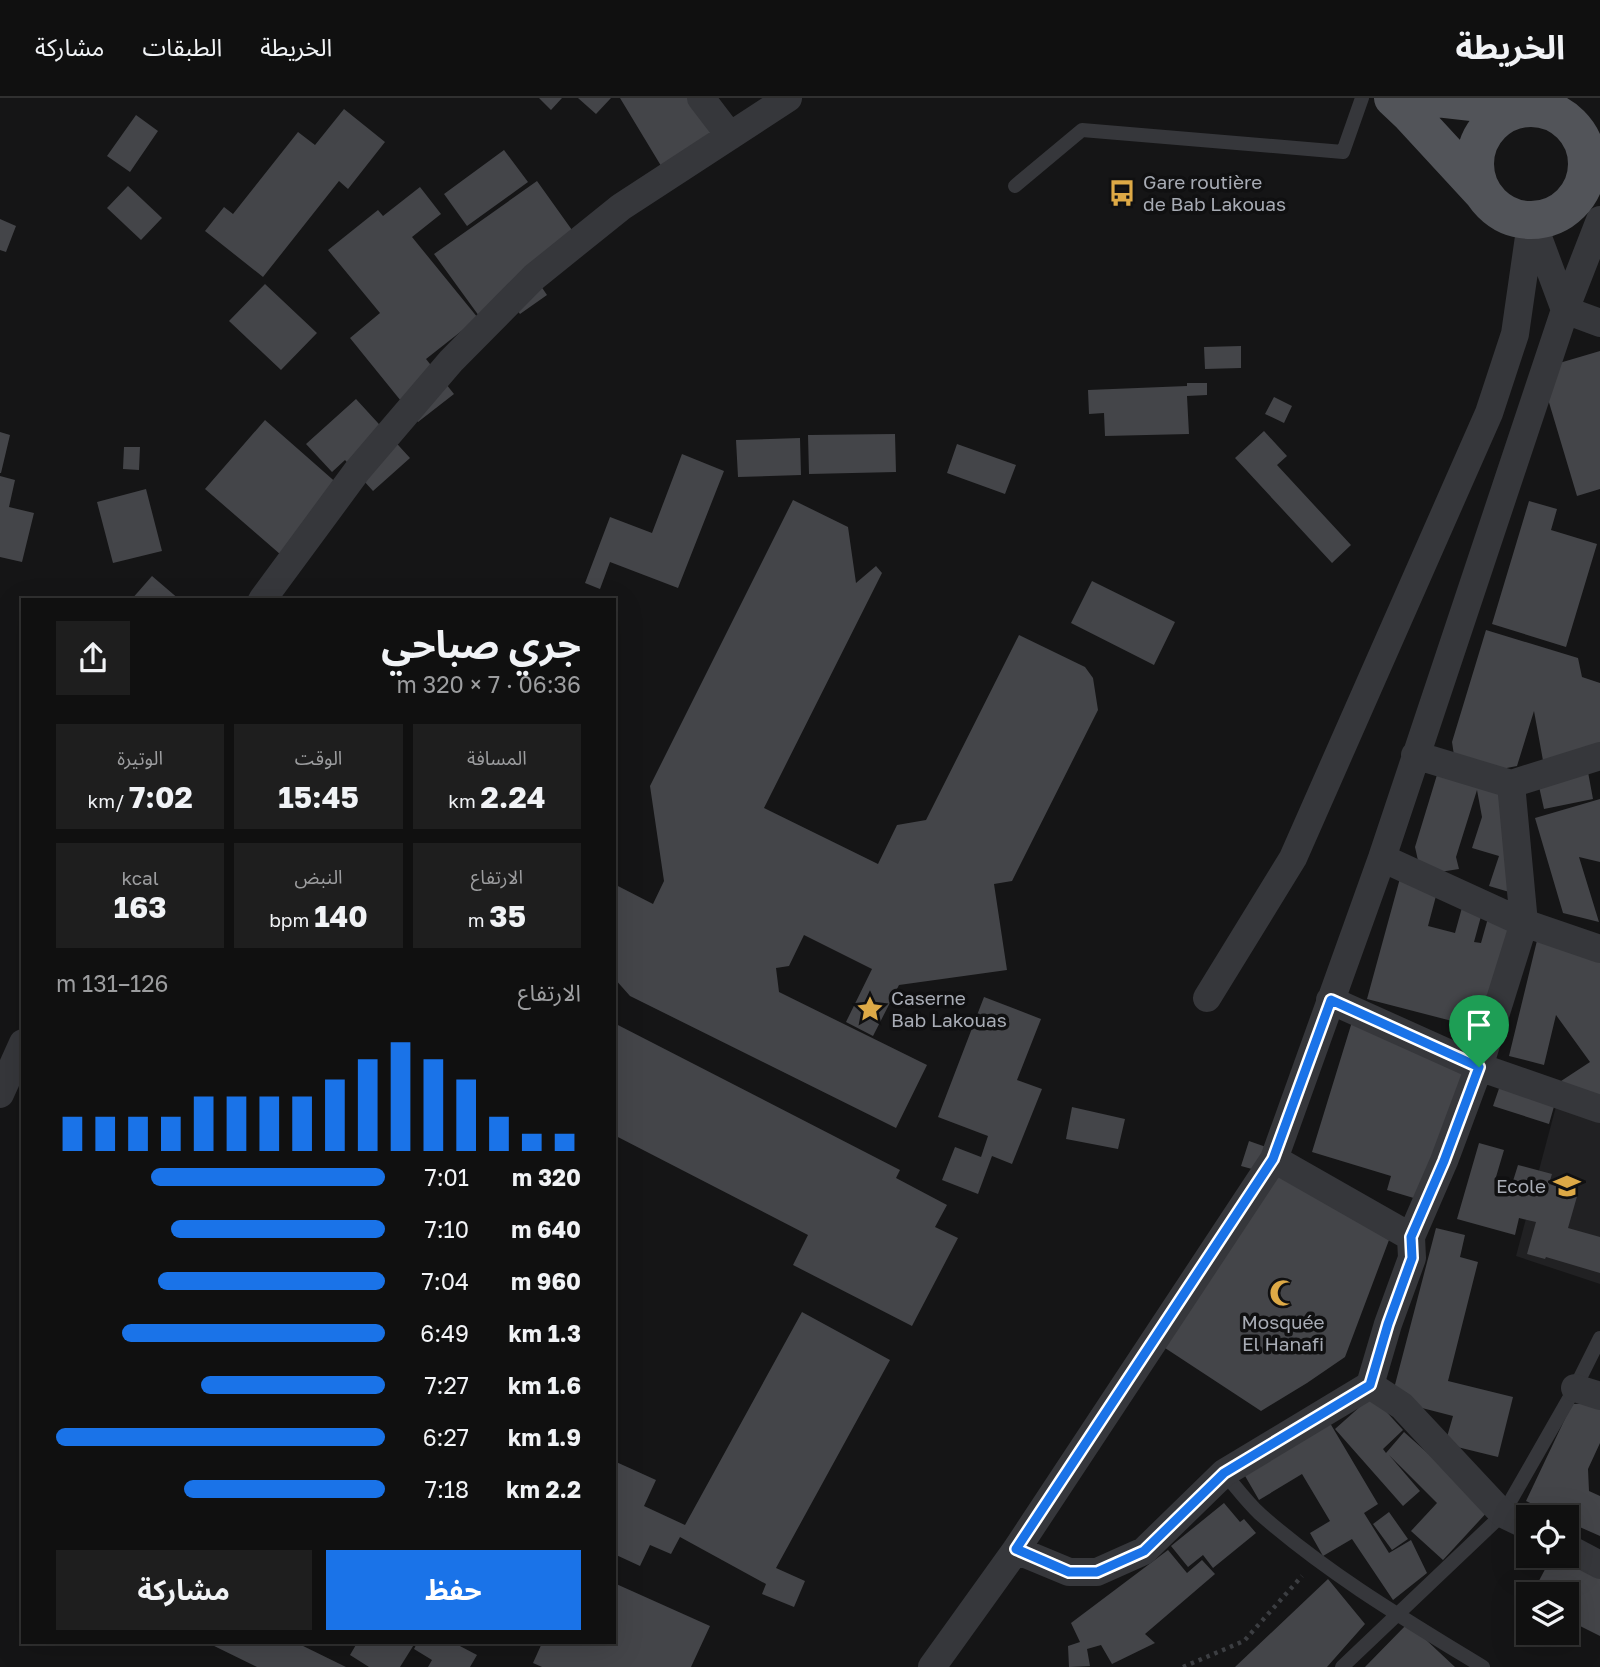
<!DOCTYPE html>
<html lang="ar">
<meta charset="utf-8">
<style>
:root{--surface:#101010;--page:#1e1e1e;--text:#f1f3f6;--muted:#9c9d9f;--line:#303030;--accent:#1a73e8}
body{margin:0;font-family:"Golos Text","Noto Sans Arabic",sans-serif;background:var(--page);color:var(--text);direction:rtl;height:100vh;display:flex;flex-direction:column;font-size:26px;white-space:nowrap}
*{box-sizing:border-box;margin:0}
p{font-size:23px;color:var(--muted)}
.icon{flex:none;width:38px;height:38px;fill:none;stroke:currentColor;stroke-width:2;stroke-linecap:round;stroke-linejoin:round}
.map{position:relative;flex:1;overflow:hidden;direction:ltr}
.sheet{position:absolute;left:21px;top:500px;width:595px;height:1046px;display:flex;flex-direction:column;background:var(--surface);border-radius:0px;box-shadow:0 7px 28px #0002,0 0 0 2px var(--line);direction:rtl}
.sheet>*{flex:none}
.fabs{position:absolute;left:1516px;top:1407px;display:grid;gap:14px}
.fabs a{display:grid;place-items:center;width:63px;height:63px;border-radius:0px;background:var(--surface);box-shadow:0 7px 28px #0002,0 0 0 2px var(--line);font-size:35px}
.pin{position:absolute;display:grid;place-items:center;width:60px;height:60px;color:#fff;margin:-72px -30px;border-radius:50% 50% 50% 0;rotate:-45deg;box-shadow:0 0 7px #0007}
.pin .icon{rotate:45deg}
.round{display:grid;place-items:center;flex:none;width:74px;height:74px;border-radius:0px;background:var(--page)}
.summary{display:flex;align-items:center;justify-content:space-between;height:119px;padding:0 35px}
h1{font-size:38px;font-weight:700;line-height:52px}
.figures{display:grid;grid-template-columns:repeat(3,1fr);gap:10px;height:119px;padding:7px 35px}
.figures div{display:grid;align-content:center;border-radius:0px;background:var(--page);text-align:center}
.figures b{font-size:30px;font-weight:700}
.figures small{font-size:19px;font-weight:400}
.figures p{font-size:19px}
.chart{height:196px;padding:14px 35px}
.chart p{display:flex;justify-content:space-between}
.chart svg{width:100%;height:126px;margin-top:7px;stroke:var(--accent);stroke-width:6}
.button{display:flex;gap:14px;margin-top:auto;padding:14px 35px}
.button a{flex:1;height:80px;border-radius:0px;background:var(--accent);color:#fff;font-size:28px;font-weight:700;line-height:80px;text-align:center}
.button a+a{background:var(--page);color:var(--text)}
ul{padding:0 35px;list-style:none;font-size:23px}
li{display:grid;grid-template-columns:112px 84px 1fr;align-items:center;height:52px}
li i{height:18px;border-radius:9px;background:var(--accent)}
header{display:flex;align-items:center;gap:42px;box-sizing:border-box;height:98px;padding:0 35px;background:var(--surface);border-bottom:2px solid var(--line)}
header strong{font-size:33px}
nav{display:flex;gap:38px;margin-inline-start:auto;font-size:24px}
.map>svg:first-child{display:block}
</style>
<header>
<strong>الخريطة</strong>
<nav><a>الخريطة</a><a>الطبقات</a><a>مشاركة</a></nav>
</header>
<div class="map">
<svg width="1600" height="1569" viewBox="0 0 1600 1569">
<rect width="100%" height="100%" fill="#151516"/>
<!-- built -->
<path fill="#212123" d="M1558,1001L1600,1018V1186L1516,1158Z"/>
<!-- building -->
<path fill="#444549" d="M539,0H562L551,12Z
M578,0H611L596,16Z
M620,0H699L727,47L669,81Z
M344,11L385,44L348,91L339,83L263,179L205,133L224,109L233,116L298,34L315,47Z
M136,17L158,33L130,74L107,58Z
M504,52L528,84L467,128L444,96Z
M537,83L577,139L530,172L547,197L520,216L507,199L479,218L434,156Z
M128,88L162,120L141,142L107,110Z
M420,89L441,116L412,139L478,220L426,261L454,296L418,324L350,240L380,215L328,152L378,112L383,118Z
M0,121L16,128L6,154L0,152Z
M265,186L317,235L281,272L229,223Z
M1241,248V270L1205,271L1204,249Z
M1600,253V391L1577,398L1539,271Z
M1187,285H1207V297L1187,298L1189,336L1105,338L1104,315L1089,316L1088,292L1187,288Z
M1274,299L1292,308L1284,325L1265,316Z
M356,301L410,360L373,393L345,362L332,374L306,346Z
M265,322L348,395L288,463L205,391Z
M1264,333L1287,358L1277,367L1351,447L1332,465L1235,360Z
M0,334L10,337L1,375H0Z
M895,336L896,374L809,376L808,337Z
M800,340L801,377L738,379L736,342Z
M957,346L1016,367L1005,396L947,375Z
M124,349H140L139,372L123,371Z
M682,356L724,373L678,490L610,464L600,491L585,485L610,419L652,435Z
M0,378L15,382L9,409L34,415L22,464L0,459Z
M146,391L162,453L113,465L97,404Z
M793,402L848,429L856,485L876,468L882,475L764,710L878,766L897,727L926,722L1019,537L1085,569L1093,580L1098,612L1012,783L994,786L1007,872L899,887L873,938L846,924L872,871L804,837L789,868L776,870L779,894L927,967L896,1030L630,898L614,880V786L653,806L664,783L650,688Z
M1529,403L1557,411L1551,432L1597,446L1566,549L1492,526Z
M152,478L180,502H131Z
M1092,483L1175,524L1154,567L1071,525Z
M1486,532L1578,560L1582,579L1600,585V658L1544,668L1534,613L1517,668L1481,675L1520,687L1529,800L1489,788L1499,758L1472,750L1482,719L1477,692L1456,759L1459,771L1440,774L1419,767L1415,749L1440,667L1455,664L1452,644Z
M1588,674L1593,701L1544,711L1538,684Z
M1600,701V764L1579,759L1599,824L1563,815L1535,720Z
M1402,773L1440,783L1428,828L1455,835L1466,795L1486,800L1474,844L1481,845L1492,806L1526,815L1490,942L1450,931L1452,923L1367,901Z
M1541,826L1600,841V1000L1555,987L1590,964L1556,917L1544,967L1509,958Z
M984,899L1041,921L1017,982L1042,991L1012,1066L992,1058L978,1096L942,1082L955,1049L981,1059L988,1038L938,1019Z
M1355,914L1474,950L1427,1104L1387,1092L1391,1078L1312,1054Z
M614,925L900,1072L896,1080L947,1107L935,1129L958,1140L912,1228L793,1167L808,1137L614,1037Z
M1505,973L1559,991L1549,1026L1493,1008Z
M1072,1009L1125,1021L1118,1051L1066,1041Z
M1249,1043L1266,1049L1259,1073L1241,1068Z
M1479,1045L1504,1052L1496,1079L1513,1083L1518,1067L1552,1076L1549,1086L1578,1095L1568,1130L1600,1139V1175L1546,1159L1545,1161L1527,1156L1536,1124L1519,1120L1515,1137L1457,1121Z
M1277,1075L1389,1142L1345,1259L1307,1285L1261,1313L1162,1248Z
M1436,1130L1465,1137L1460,1159L1478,1164L1448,1283L1513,1299L1498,1359L1445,1346L1453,1318L1391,1302Z
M802,1214L890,1262L776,1470L805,1483L794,1509L762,1496L766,1486L680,1439L671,1456L650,1447L640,1468L614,1456V1363L656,1382L644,1408L685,1427Z
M1372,1298L1403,1332L1383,1351L1386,1355L1404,1334L1490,1411L1443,1462L1411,1433L1437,1405L1389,1357L1420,1393L1403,1408L1335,1331Z
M1600,1305V1345L1588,1371L1589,1393L1600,1398V1438L1566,1423V1419H1559L1526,1403L1572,1306Z
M1327,1320L1378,1406L1364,1415L1389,1455L1411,1442L1427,1475L1393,1502L1352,1441L1323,1458L1310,1435L1330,1423L1302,1376L1259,1402L1241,1371Z
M1224,1405L1240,1424L1244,1421L1256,1435L1213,1470L1203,1457L1188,1469L1171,1448Z
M1389,1414L1408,1441L1392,1452L1373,1426Z
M1168,1452L1187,1475L1202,1462L1215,1476L1145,1536L1155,1545L1112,1566L1101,1547L1087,1551L1090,1568L1069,1569L1068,1548L1080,1544L1071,1525Z
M1552,1458H1566L1600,1466V1538L1566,1521V1496H1532Z
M1328,1481L1365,1526L1327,1569H1235Z
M614,1485L710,1528L691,1569H542L533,1565L542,1545H614Z
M1408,1525L1455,1569H1365Z
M208,1545H297L346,1569H257Z
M357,1545H415L400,1569H369L350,1557Z
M417,1545H459L458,1547L477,1557L470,1569H428L432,1562L414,1551Z"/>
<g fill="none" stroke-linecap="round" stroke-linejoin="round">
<!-- path -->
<path stroke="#3c3e42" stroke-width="4.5" stroke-dasharray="3.5 5" stroke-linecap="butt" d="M1183,1569L1244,1543L1302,1478"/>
<!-- service -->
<path stroke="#36373b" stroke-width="14" d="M1015,88L1082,32L1343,54L1362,0
M1224,1375C1236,1389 1247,1404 1260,1416C1328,1476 1406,1522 1483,1569
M1342,1569L1503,1416L1575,1290L1600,1240"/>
<!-- minor -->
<path stroke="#36373b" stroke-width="28" d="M701,0L730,38
M1600,122L1565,212L1600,225
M262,502L357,373L451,263L534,179L621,109L788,0
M1415,657L1511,686L1600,658
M1382,760L1524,825L1600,851
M1207,900L1293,760L1489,315L1515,236L1531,125
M1330,902L1479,969L1600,1011
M0,996L23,945
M1274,1061L1411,1139
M1370,1287L1388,1226L1412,1160L1411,1139L1444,1063L1479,969L1524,825L1511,686
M1575,1290L1600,1298
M1566,1449L1600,1467
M1016,1452L1069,1474H1097L1144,1453L1224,1375L1370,1287L1402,1308L1503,1416L1528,1428
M932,1569L1016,1452L1274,1061L1382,760L1565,212L1532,123"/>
<!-- primary -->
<path stroke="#525459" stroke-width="38" d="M1393,0L1411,17L1482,94
M1437,0L1525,10
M1475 66a56 56 0 1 1 112 0a56 56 0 1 1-112 0Z"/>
</g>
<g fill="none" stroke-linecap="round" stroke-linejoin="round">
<defs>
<path id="route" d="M1331,902L1479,969L1444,1063L1411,1139L1412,1160L1388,1226L1370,1287L1224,1375L1144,1453L1097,1474H1069L1016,1451L1273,1061Z"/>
</defs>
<!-- route casing -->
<use href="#route" stroke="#fff" stroke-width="14"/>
<!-- route -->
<use href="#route" stroke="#1a73e8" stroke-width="9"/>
</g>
<!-- icons -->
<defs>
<symbol id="bus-bare" viewBox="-9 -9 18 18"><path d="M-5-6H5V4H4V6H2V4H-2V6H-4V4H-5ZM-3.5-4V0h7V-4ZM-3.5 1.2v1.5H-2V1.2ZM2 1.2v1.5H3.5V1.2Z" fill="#dda946" stroke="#101011" stroke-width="2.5" paint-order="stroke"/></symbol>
<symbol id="sight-bare" viewBox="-9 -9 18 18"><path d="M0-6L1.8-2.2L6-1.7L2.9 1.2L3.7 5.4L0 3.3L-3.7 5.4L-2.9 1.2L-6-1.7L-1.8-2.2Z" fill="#dda946" stroke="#101011" stroke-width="2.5" paint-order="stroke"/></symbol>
<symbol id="school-bare" viewBox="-9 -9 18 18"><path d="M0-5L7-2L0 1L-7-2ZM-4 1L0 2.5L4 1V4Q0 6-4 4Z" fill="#dda946" stroke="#101011" stroke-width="2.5" paint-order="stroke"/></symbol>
<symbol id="mosque-bare" viewBox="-9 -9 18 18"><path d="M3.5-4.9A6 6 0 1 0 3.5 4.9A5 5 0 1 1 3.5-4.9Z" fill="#dda946" stroke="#101011" stroke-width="2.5" paint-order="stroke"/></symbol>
</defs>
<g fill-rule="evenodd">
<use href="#bus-bare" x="1103" y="76" width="38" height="38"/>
<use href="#sight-bare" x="851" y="892" width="38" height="38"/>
<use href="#school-bare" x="1548" y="1069" width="38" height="38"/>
<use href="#mosque-bare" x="1264" y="1176" width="38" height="38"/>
</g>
<g text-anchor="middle" stroke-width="7" stroke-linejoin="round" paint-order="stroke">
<!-- poi labels -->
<g font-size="19" fill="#a8acb5" stroke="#101011" text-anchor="start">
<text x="1143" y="91">Gare routière<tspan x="1143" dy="22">de Bab Lakouas</tspan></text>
<text x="891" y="907">Caserne<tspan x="891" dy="22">Bab Lakouas</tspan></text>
<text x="1546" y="1095" text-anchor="end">Ecole</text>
<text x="1283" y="1231" text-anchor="middle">Mosquée<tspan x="1283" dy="22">El Hanafi</tspan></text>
</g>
</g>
</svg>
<div class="fabs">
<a><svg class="icon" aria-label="locate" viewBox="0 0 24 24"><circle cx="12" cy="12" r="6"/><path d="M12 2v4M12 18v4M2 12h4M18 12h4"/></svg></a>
<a><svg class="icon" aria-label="layers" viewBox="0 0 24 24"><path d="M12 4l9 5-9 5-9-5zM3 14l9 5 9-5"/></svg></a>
</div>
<div class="pin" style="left:1479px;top:969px;background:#1e9e55"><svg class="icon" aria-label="arrive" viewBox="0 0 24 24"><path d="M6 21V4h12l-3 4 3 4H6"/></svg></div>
<section class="sheet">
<div class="summary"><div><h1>جري صباحي</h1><p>06:36 · 7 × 320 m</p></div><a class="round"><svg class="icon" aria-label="share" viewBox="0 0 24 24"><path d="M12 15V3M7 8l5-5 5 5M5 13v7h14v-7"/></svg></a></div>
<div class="figures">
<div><p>المسافة</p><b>2.24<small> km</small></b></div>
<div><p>الوقت</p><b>15:45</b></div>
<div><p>الوتيرة</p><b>7:02<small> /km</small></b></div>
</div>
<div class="figures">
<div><p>الارتفاع</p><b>35<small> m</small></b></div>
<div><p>النبض</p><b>140<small> bpm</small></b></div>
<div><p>kcal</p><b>163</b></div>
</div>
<div class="chart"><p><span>الارتفاع</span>126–131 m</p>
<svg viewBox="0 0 160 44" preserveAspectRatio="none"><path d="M5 44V32M15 44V32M25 44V32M35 44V32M45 44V25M55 44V25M65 44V25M75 44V25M85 44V19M95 44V12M105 44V6M115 44V12M125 44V19M135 44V32M145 44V38M155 44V38"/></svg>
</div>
<ul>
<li><b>320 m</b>7:01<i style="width:71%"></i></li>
<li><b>640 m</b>7:10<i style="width:65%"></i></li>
<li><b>960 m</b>7:04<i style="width:69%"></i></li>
<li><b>1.3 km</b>6:49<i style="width:80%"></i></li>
<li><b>1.6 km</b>7:27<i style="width:56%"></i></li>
<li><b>1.9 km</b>6:27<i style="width:100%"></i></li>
<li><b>2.2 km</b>7:18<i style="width:61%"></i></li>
</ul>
<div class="button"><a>حفظ</a><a>مشاركة</a></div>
</section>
</div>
